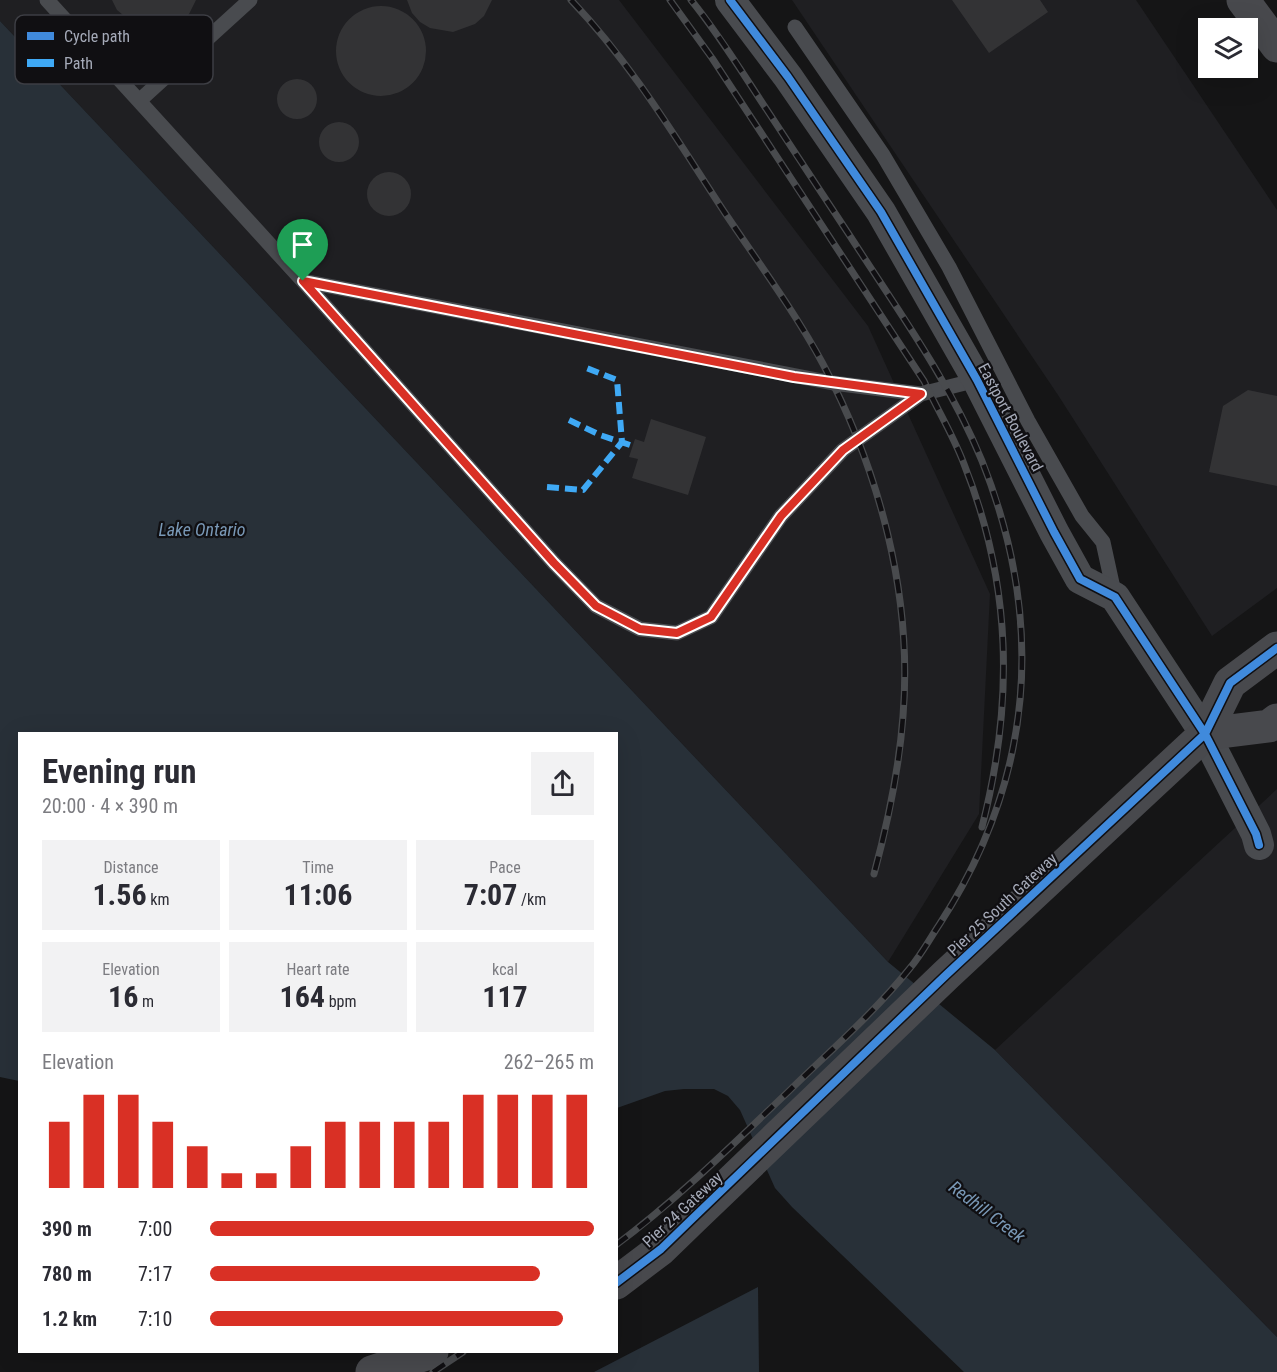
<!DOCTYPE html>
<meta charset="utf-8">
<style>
:root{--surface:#fff;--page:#f2f2f3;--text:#2b2b33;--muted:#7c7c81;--accent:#d93025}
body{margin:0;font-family:"Roboto Condensed",sans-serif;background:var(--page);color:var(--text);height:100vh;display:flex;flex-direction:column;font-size:22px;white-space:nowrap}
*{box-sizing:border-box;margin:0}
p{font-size:20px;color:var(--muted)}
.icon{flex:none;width:33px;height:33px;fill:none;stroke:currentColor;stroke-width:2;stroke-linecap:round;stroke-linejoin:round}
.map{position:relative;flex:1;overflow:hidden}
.drawer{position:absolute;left:18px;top:732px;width:600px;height:621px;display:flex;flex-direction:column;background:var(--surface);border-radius:0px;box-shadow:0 6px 24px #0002}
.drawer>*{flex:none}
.tools{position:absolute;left:1198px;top:18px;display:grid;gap:12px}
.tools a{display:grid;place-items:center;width:60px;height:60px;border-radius:0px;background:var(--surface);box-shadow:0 6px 24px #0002;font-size:30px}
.pin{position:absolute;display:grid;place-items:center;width:51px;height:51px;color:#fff;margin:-62px -26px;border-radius:50% 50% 50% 0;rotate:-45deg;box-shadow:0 0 6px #0007}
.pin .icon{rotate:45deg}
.round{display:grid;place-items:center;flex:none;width:63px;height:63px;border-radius:0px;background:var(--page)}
.overview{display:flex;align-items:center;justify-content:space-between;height:102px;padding:0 24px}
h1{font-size:33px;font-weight:700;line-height:45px}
.figures{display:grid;grid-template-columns:repeat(3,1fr);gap:9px;height:102px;padding:6px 24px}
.figures div{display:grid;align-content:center;border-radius:0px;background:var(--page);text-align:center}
.figures b{font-size:30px;font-weight:700}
.figures small{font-size:16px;font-weight:400}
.figures p{font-size:16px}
.chart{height:168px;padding:12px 24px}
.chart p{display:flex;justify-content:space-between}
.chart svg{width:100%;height:108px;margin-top:6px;stroke:var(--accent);stroke-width:6}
ul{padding:0 24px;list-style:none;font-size:20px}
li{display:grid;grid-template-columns:96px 72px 1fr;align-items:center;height:45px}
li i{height:15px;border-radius:8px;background:var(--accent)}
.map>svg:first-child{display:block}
</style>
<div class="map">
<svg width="1277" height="1372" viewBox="0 0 1277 1372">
<rect width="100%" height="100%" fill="#151516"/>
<!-- built -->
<path fill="#1f1f22" d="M0,0H619L868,326L990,594L979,814L888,962L0,21Z
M792,0H1136L1277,210V588L1212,636L1058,395Z
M1277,789V1337L995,1050Z"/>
<!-- water -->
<path fill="#283038" d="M0,21L888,962L995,1050L1277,1337V1372H964L792,1207L775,1188L740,1110L728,1096L714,1089H684L665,1091L617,1108L616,734H20L19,1081L0,1077Z
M758,1287L759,1372H594Z"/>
<!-- building -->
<path fill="#333335" d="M112,0H196L189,14L180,22L158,29L135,25L117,10Z
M407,0H492L484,16L475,24L453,32L430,28L420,22L412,13Z
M952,0H1040L1048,12L989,53Z
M336 51a45 45 0 1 1 90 0a45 45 0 1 1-90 0Z
M277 99a20 20 0 1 1 40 0a20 20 0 1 1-40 0Z
M319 142a20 20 0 1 1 40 0a20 20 0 1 1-40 0Z
M367 194a22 22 0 1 1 44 0a22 22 0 1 1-44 0Z
M1248,390L1277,396V486L1209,472L1223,406Z
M651,419L706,437L688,495L632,478L638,459L629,457L635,439L644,442Z"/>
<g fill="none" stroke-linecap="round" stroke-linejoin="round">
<!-- lane -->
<path stroke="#494b4f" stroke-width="15" d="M47,0L303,281L554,563L596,606L640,629L677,633L711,617L781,516L843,450L921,394
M795,27L883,155L949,267L1028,421L1082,516L1103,542L1115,597
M139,101L250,0
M303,281L833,383L921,394L977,380"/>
<!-- street -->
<path stroke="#494b4f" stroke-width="30" d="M730,0L788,77L881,212L977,380L1054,532L1080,579L1115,597L1205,734L1256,834L1259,845"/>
<!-- secondary -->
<path stroke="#48494d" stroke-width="33" d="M1243,0L1277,46
M1205,734L1269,726L1277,720
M616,1283L661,1249L693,1218L946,975L1205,734L1230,683L1277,648
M372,1372L432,1352"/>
<defs>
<path id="rail" d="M571,0C632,64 677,140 725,213C758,262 795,312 823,364C879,470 913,595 903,716C899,770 888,822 874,874
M670,0L712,58L924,381C937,409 953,435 964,464C1012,585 1014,702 982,827
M616,1245C678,1199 733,1144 789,1091C830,1051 874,1013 910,968C921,955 929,940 939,925C1034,779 1046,622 982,461C949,380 897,309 850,236C821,192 792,148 763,104C740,69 718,33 691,0
M433,1372L463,1352"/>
</defs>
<!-- rail casing -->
<use href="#rail" stroke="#494b4e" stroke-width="7"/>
<!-- rail -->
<use href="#rail" stroke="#100f12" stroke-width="4.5" stroke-dasharray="14" stroke-linecap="butt"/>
<!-- quiet -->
<path stroke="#3fa9f5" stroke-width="6" stroke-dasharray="12 6" stroke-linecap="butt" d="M569,420L600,435L633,446
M547,487L583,490L622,442L617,380L584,367"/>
<defs>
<path id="cycleway" d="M730,0L788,77L881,212L977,380L1054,532L1080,579L1115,597L1205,734L1256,834L1259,845
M616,1283L661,1249L693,1218L946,975L1205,734L1230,683L1277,648"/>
</defs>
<!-- cycleway casing -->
<use href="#cycleway" stroke="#100f12" stroke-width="11"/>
<!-- cycleway -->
<use href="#cycleway" stroke="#408adc" stroke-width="8"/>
</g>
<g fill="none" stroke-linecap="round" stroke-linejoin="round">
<defs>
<path id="route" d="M303,281L794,377L921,394L843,450L781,516L711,617L677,633L640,629L596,606L554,563Z"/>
</defs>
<!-- route casing -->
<use href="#route" stroke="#fff" stroke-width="12"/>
<!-- route -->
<use href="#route" stroke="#d93025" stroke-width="8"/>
</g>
<g text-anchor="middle" stroke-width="4.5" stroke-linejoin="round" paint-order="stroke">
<!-- street labels -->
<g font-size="16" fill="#a5aab8" stroke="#100f12">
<text transform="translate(1011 417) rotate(62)" y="6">Eastport Boulevard</text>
<text transform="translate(1002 904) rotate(-43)" y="6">Pier 25 South Gateway</text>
<text transform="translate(682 1209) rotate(-43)" y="6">Pier 24 Gateway</text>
</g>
<!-- water labels -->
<g font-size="18" font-style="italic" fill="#7998b6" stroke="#100f12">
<text x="202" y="536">Lake Ontario</text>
<text transform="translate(987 1212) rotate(37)" y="6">Redhill Creek</text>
</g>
</g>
<!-- legend -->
<rect x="15" y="15" width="198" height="69" rx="9" fill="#100f12" stroke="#3d3e44" stroke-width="1.5"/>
<rect x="27" y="32" width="27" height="8" fill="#408adc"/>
<rect x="27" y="59" width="27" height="8" fill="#3fa9f5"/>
<g font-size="16" fill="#a5aab8">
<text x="64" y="42">Cycle path</text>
<text x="64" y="69">Path</text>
</g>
</svg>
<div class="tools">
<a><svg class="icon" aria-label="layers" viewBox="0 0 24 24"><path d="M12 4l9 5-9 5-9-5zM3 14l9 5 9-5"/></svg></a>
</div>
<div class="pin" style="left:303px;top:281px;background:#1e9e55"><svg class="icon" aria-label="arrive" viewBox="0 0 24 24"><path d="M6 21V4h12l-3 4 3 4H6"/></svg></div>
<section class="drawer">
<div class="overview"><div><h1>Evening run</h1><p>20:00 · 4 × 390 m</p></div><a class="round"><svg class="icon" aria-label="share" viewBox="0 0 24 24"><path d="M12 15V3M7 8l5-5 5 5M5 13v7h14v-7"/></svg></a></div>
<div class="figures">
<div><p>Distance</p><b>1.56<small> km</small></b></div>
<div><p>Time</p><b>11:06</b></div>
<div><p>Pace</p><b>7:07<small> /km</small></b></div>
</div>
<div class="figures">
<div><p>Elevation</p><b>16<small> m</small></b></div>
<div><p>Heart rate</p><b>164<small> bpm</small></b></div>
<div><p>kcal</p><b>117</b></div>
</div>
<div class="chart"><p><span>Elevation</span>262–265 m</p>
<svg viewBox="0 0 160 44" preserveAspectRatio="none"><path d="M5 44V17M15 44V6M25 44V6M35 44V17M45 44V27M55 44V38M65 44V38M75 44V27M85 44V17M95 44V17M105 44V17M115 44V17M125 44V6M135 44V6M145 44V6M155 44V6"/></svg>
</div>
<ul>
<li><b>390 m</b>7:00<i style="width:100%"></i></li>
<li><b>780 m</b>7:17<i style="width:86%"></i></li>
<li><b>1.2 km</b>7:10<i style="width:92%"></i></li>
</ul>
</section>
</div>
